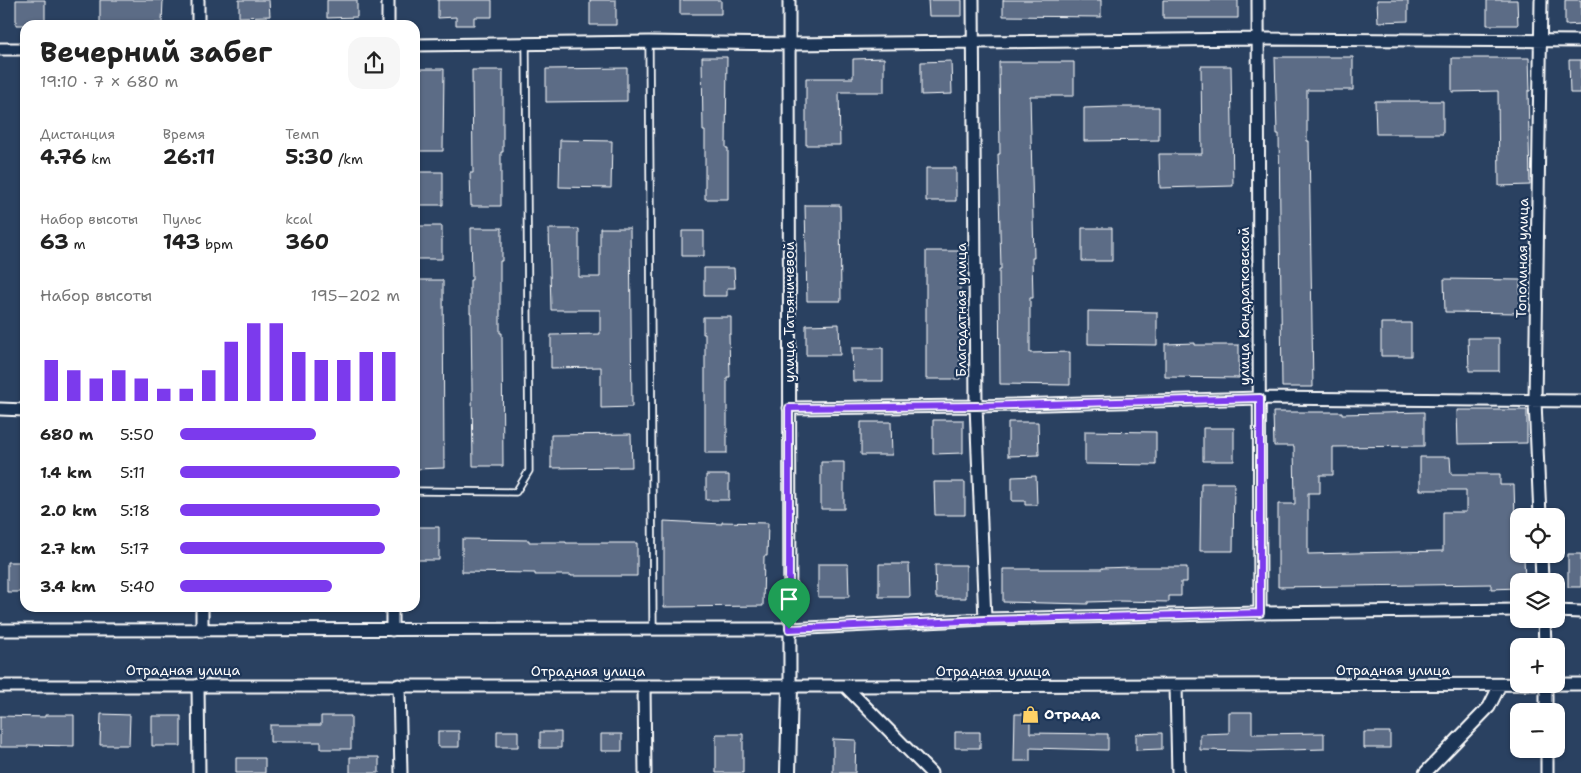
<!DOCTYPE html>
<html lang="ru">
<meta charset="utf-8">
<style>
:root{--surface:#fff;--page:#f6f6f6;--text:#222;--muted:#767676;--accent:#7c3aed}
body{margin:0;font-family:"Shantell Sans",sans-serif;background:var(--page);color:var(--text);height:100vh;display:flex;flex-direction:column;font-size:19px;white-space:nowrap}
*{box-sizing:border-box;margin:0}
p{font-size:16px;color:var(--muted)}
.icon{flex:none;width:28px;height:28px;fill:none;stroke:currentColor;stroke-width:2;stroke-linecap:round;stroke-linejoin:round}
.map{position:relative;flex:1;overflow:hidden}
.drawer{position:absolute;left:20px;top:20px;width:400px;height:592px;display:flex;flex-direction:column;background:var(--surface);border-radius:15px;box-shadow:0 1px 4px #0004}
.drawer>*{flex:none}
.controls{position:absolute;left:1510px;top:508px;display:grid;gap:10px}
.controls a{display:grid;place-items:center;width:55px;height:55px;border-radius:10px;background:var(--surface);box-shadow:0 1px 4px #0004;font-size:25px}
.pin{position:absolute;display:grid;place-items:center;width:42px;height:42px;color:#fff;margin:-51px -21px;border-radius:50% 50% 50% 0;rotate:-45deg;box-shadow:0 0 5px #0007}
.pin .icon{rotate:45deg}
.round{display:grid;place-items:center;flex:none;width:52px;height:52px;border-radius:15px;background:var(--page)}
.head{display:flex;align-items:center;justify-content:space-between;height:85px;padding:0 20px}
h1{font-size:28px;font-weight:700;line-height:38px}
.stats{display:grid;grid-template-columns:repeat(3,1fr);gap:8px;height:85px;padding:5px 20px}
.stats div{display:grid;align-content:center}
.stats b{font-size:21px;font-weight:700}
.stats small{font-size:14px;font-weight:400}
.stats p{font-size:14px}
.chart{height:140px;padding:10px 20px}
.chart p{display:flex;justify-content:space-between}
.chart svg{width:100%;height:90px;margin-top:5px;stroke:var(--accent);stroke-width:6}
ul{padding:0 20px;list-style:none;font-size:16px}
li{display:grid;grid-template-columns:80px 60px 1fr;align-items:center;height:38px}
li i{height:12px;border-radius:6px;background:var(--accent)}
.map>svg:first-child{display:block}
</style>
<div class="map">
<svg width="1581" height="773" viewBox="0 0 1581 773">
<rect width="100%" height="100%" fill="#2a4161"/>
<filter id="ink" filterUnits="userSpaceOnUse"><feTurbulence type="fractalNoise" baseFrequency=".02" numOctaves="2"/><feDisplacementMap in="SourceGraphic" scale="10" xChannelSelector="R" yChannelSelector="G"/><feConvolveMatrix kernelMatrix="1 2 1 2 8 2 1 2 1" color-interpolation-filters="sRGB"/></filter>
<g filter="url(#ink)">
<!-- building -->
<path fill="#5b6c86" stroke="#fff" d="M16,0H45V25H16Z
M100,0H163L162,23L100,24Z
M239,0H269L270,16L239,17Z
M327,0H357V17L327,18Z
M438,0H492V17H474V25H456V17L438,18Z
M590,0H616V25H590Z
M680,0H721V14H680Z
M928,0H962V16H929Z
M1003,0H1101V17L1003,16Z
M1163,0H1238V18H1163Z
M1377,0H1408V21L1378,22Z
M1487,0H1517L1518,25H1487Z
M1565,0H1581V24L1565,25Z
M702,57H727L726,148H728V199H705V131H703Z
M1275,57H1353V90H1307V141H1309L1313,387H1282L1279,134H1277Z
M884,58V92H839L840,145H806V78H853V59Z
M1452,58H1529L1530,91H1528L1530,185L1499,186L1498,91L1452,92Z
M1569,60H1581V93H1570Z
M951,61L952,94L921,95V62Z
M999,62H1074V96H1030L1034,258H1032L1033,298H1030V353L1070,352V385L1000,384L999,269H1001L998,154H1000Z
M1201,66H1231L1233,186L1160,188L1159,154H1202Z
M627,68V101L546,102V69Z
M415,69H444L443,151H415Z
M472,70H503V152H501V206H471L470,173H473Z
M1375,101H1443V134H1376Z
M1114,107H1159V140L1084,141V108Z
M560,140L612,141L611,188L559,187Z
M926,168H956V201H926Z
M415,172H443V205H415Z
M805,205H840L841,301H807Z
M415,226H442V259H415Z
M471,228H502V261H500V333H502L503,466H473L471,313H470V280H472Z
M600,228H630L632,407L601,408V367L551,368V335L600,334V310H551L549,229H579V277H600Z
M1082,228H1112V261H1082Z
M682,231H704V256H682Z
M926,251H960V379H926Z
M704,268H734L735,288H727V296H704Z
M1444,279L1520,280V313L1445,312Z
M415,280H443L444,468L415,469Z
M1088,311L1157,312V345L1088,344Z
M703,317H731V334H729L730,377H727V453H705V334H703Z
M1381,323H1411V356H1381Z
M839,324L840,355H806V325Z
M1468,338H1499V371H1469Z
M1195,343V345H1239V378L1165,377V344Z
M852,348H883V381H853Z
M1457,410H1527V443L1458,444Z
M1273,412H1342V414L1424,412V446L1333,447V475H1320V493H1308V554L1443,551V512H1466V490H1420V457H1450L1451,474H1500V485H1514L1515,518H1519V558H1524L1525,581H1519V588L1491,589V584L1278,587V504H1295L1294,446H1274Z
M933,420H963V453L933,454Z
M861,422H891L892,455H861Z
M1008,422H1038L1039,455L1008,456Z
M1203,428H1234V461H1203Z
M1085,431L1156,432V465L1085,464Z
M631,434L632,467L551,468V435Z
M821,462H844V509H821Z
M706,475H729V500H706Z
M1036,476L1037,505H1025V501H1012V477Z
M934,482H965V515H935Z
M1201,483H1234L1233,551H1200Z
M664,521L722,524V522L768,523L767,556H764L763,606L664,607Z
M415,527H439V560H415Z
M462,539L529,540V542H566V543H637V576H571V575H535V573L462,572Z
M1568,554H1581V587H1568Z
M7,562H25V592H7Z
M818,564H848L849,597H818Z
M879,564H909L910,597H879Z
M935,565H966V598H936Z
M1131,567H1187V582H1181V596H1169V602L1119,601L1088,602V604L1003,602V569H1102V568Z
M1229,712H1252V734L1324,733V749L1252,751L1200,750V734L1229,733Z
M101,714L130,715L129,745H100Z
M1015,714H1030V733L1108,734V750L1030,748V761H1014Z
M45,715H74V746L28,745V747H0V716L45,717Z
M152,716H181V746H152Z
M321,716H351V749H321V742H270V725H321Z
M438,731H459V747H438Z
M497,731H518V747H497Z
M540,732H561V748H540Z
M955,732H980V748H955Z
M1364,732H1390V748H1364Z
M1162,733V749L1136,750V734Z
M601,734H622V751H601Z
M716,734H743V773H716Z
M833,739L856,740L855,773H833Z
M350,757H379V773H350Z
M236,758H265V773H236Z"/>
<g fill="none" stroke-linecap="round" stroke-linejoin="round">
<defs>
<path id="service" d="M649,42L653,628
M415,491L516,492L529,471L526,44"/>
<path id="minor" d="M388,0V25
M789,0L790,686
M973,0L976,406L985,619
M1258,0L1260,613
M198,25V0
M415,45L649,42L789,44L1258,39L1581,41
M0,49H25
M789,408L976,406L1260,398L1581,401
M0,409L25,410
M1540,516L1535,401L1541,0
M1541,554L1542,581
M202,608V631
M392,608V630
M1556,611L1581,612
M1544,619L1545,646
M0,630L789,629L985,619L1260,613L1519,610
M1546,684V711
M198,685L199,773
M399,685L401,773
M0,686H845L1581,684
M644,686L645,773
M845,686L931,773
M1176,686L1178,773
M1547,749V773
M1425,773L1489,707L1500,685"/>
<path id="tertiary" d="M788,773L790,686"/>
</defs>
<!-- service casing -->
<use href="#service" stroke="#fff" stroke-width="9"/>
<!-- minor casing -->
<use href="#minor" stroke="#fff" stroke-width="15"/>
<!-- tertiary casing -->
<use href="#tertiary" stroke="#fff" stroke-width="18"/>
<!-- service -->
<use href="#service" stroke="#1d3557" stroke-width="5.5"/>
<!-- minor -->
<use href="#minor" stroke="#1d3557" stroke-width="11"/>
<!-- tertiary -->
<use href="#tertiary" stroke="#1d3557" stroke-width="14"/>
</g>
</g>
<g fill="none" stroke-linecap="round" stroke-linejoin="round" filter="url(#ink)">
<defs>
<path id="route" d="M1260,398V613L985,620L789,629V408L976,406Z"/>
</defs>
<!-- route casing -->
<use href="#route" stroke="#fff" stroke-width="10"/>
<!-- route -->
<use href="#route" stroke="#7c3aed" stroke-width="6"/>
</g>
<!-- icons -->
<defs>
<symbol id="shop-bare" viewBox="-9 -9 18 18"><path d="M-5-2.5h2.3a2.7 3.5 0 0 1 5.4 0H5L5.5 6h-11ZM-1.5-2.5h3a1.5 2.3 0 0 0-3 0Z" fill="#ffd166" stroke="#1d3557" stroke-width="2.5" paint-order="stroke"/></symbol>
</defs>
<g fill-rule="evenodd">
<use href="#shop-bare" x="1018" y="702" width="25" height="25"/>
</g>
<g text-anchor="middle" stroke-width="4.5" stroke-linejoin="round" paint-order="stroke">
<!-- street labels -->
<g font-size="14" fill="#fff" stroke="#1d3557">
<text transform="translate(1522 258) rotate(-89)" y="5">Тополиная улица</text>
<text transform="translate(1244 306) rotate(-90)" y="5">улица Кондратковской</text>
<text transform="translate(961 310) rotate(-90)" y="5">Благодатная улица</text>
<text transform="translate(789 312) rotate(-90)" y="5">улица Татьяничевой</text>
<text x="183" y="675">Отрадная улица</text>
<text x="1393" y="675">Отрадная улица</text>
<text x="588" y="676">Отрадная улица</text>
<text x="993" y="676">Отрадная улица</text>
</g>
<!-- poi labels -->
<g font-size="14" font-weight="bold" fill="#fff" stroke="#1d3557" text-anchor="start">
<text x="1044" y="719">Отрада</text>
</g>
</g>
</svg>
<div class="controls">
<a><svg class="icon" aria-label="locate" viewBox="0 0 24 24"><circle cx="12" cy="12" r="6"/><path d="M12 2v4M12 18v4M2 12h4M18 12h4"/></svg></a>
<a><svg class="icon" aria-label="layers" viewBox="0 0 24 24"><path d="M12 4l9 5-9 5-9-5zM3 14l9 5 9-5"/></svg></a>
<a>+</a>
<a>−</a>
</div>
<div class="pin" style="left:789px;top:629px;background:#1e9e55"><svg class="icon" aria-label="arrive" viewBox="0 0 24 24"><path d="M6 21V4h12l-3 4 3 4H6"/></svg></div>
<section class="drawer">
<div class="head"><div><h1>Вечерний забег</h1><p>19:10 · 7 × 680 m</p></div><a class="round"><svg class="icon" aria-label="share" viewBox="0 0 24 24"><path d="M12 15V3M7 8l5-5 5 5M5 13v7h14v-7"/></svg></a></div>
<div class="stats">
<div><p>Дистанция</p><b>4.76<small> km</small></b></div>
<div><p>Время</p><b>26:11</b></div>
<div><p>Темп</p><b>5:30<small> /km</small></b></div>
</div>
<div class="stats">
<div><p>Набор высоты</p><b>63<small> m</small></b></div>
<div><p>Пульс</p><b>143<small> bpm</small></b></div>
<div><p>kcal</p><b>360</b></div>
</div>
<div class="chart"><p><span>Набор высоты</span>195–202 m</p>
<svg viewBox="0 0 160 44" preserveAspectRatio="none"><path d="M5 44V24M15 44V29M25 44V33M35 44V29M45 44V33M55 44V38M65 44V38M75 44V29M85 44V15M95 44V6M105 44V6M115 44V20M125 44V24M135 44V24M145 44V20M155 44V20"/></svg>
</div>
<ul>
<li><b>680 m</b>5:50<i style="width:62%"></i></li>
<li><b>1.4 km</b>5:11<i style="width:100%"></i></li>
<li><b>2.0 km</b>5:18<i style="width:91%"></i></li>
<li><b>2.7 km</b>5:17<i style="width:93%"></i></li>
<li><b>3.4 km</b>5:40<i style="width:69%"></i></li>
</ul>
</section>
</div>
